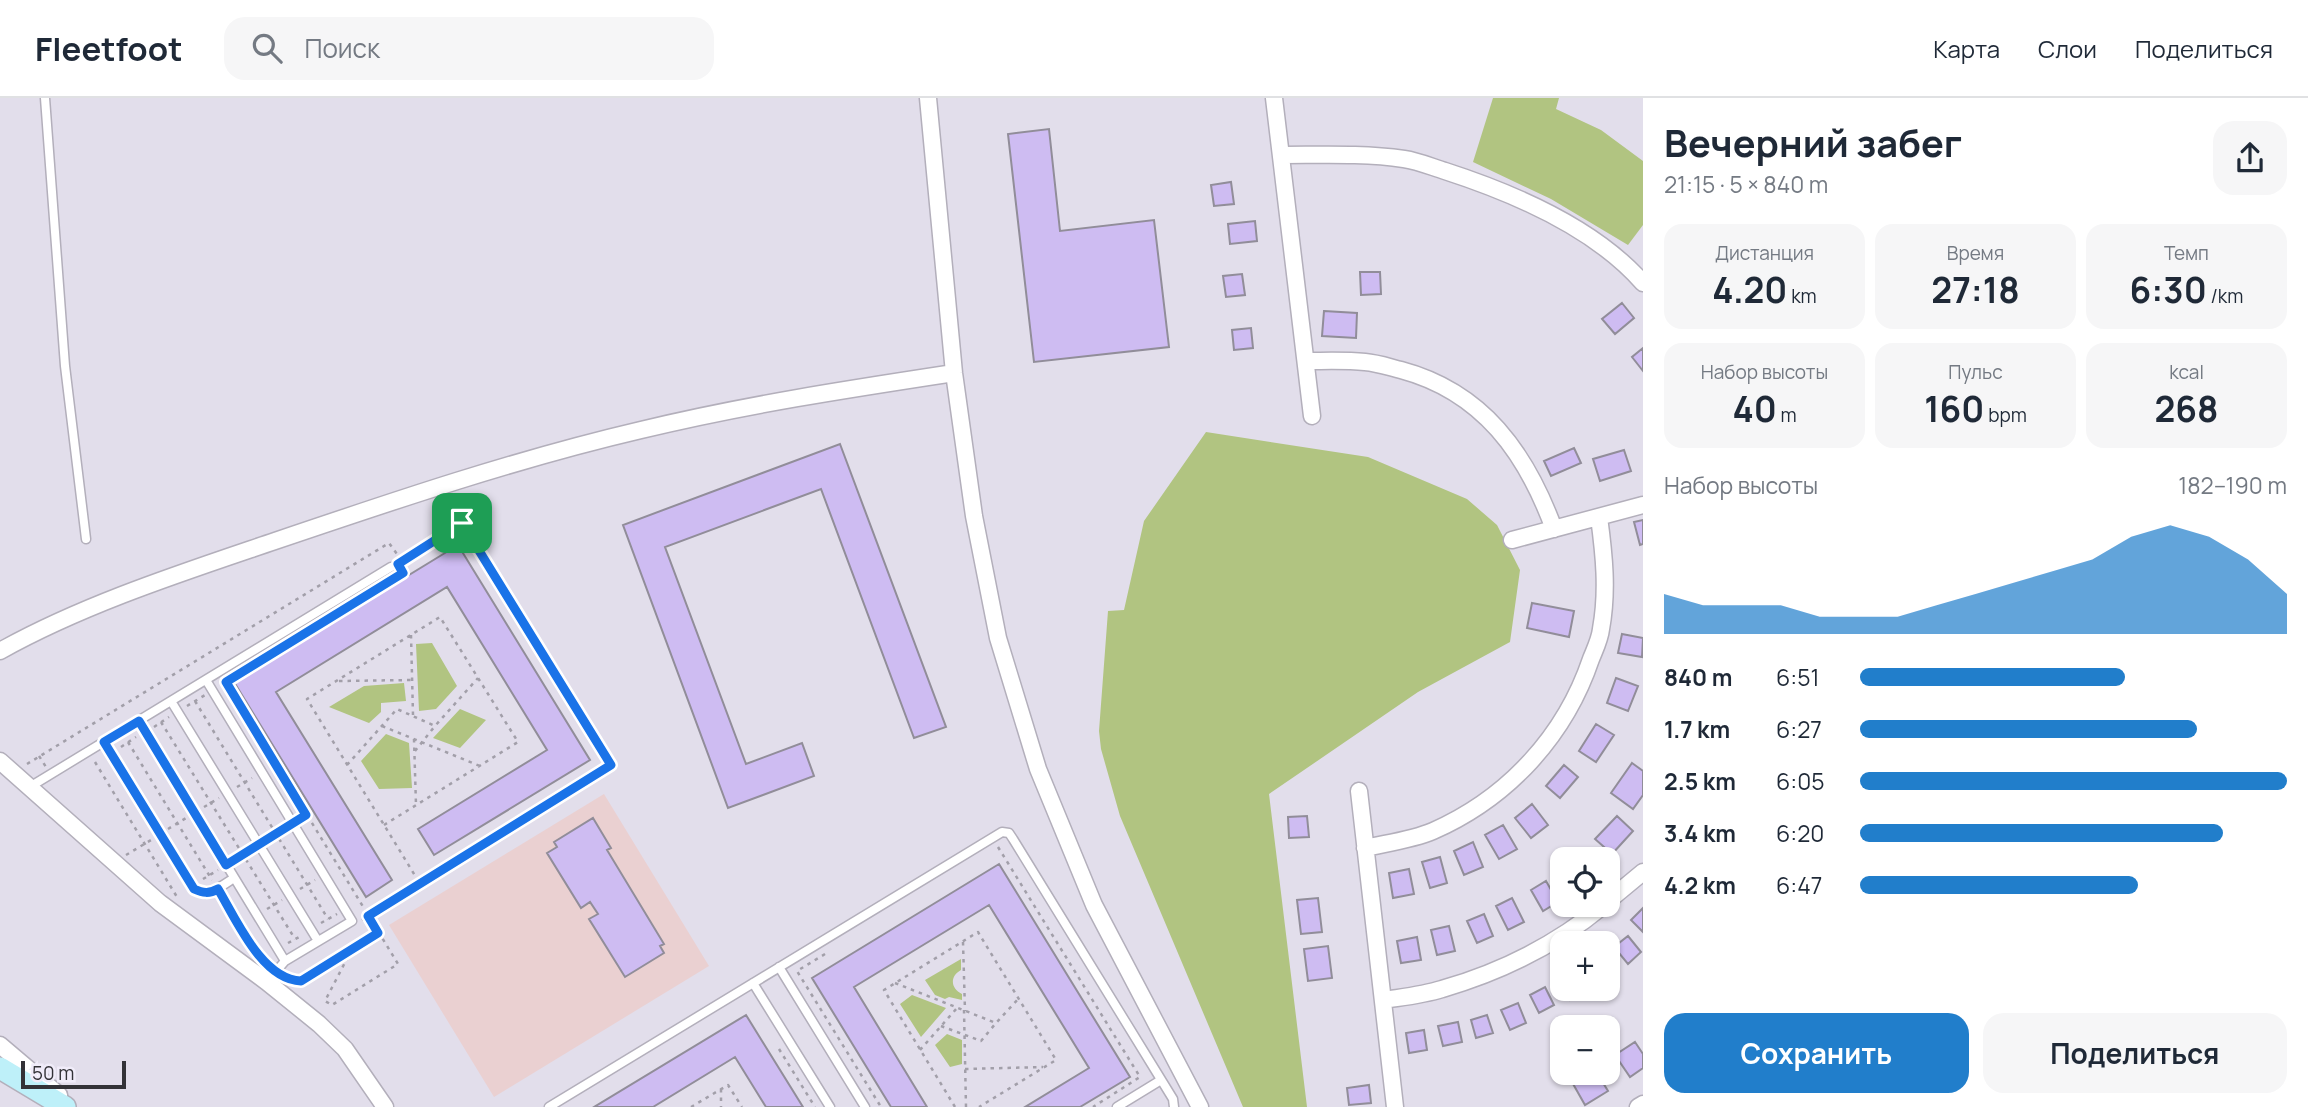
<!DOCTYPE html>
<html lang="ru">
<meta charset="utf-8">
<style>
:root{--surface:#fff;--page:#f6f6f7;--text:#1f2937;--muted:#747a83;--line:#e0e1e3;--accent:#217ecb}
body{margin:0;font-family:Manrope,sans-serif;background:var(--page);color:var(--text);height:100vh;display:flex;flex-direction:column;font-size:26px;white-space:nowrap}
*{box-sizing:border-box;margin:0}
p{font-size:23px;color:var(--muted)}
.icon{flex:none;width:38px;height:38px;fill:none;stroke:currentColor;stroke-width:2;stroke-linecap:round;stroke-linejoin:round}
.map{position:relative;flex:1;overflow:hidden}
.drawer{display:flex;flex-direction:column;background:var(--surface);width:665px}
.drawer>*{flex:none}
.controls{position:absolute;left:1550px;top:749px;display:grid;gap:14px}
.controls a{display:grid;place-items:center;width:70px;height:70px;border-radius:14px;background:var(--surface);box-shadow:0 2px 5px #0004;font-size:35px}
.scale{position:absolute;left:21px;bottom:18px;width:105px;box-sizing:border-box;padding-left:7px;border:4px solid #333237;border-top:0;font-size:19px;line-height:24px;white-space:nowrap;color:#333237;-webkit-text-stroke:5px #f0ecf9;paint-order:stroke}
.pin{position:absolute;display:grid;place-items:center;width:60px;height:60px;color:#fff;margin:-30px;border-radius:14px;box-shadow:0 4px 10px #0006}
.round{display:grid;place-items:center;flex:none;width:74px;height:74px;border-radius:21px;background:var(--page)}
.head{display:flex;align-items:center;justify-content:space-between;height:119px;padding:0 21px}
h1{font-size:38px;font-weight:700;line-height:52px}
.metrics{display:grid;grid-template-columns:repeat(3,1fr);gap:10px;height:119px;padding:7px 21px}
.metrics div{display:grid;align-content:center;border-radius:18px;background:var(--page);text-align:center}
.metrics b{font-size:35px;font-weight:700}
.metrics small{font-size:19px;font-weight:400}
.metrics p{font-size:19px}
.chart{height:196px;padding:14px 21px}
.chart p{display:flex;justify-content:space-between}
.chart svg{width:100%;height:126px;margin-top:7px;fill:var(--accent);opacity:.7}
.cta{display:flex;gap:14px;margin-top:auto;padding:14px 21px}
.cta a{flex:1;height:80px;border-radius:21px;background:var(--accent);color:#fff;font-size:28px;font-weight:700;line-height:80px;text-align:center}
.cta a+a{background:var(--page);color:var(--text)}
ul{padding:0 21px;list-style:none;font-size:23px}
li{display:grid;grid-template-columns:112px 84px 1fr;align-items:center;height:52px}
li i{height:18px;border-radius:9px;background:var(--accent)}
header{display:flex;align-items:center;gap:42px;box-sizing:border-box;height:98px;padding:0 35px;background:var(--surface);border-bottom:2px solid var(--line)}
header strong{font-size:33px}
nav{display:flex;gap:38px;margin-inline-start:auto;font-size:24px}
.search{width:490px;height:63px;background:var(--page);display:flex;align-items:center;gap:18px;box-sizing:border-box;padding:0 24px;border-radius:21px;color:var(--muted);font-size:26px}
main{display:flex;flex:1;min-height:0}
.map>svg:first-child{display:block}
</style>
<header>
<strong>Fleetfoot</strong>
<div class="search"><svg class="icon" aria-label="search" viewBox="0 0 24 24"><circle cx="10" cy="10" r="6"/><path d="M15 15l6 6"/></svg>Поиск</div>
<nav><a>Карта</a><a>Слои</a><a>Поделиться</a></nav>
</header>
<main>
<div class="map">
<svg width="1643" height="1009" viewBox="0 0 1643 1009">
<rect width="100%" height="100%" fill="#e2deeb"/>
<!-- education -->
<path fill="#ead0d1" d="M604,696L709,868L494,999L389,827Z"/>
<!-- green -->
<path fill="#b1c481" d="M1493,0H1559L1556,11L1601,32L1643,63V127L1628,147L1551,101L1473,64Z
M1206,334L1368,359L1467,401L1497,427L1520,472L1510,544L1418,594L1269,696L1307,1009H1243L1120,718L1101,651L1099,633L1108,513L1124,512L1144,423Z
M432,545L457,588L436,611L419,613L416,546Z
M404,585L406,603L381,605V614L369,625L329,609L364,588Z
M460,611L486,622L460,650L433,640Z
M386,636L409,645L412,690L379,691L361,663Z
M961,861V872C950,878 950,890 962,896V902L949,899L945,901L935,897L925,882Z
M912,897L946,910L921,939L900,906Z
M947,936L962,942V966L950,969L935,947Z"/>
<!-- building -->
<path fill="#cebcf2" stroke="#918d99" stroke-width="2" d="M1049,31L1060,133L1154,122L1169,249L1034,264L1008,36Z
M1231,84L1234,106L1214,108L1211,87Z
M1255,123L1257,143L1230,146L1228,126Z
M1360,174H1380L1381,196L1361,197Z
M1242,176L1245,197L1226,199L1223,178Z
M1622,205L1634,220L1615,236L1602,221Z
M1324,213L1357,215L1356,240L1322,238Z
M1251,230L1253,250L1234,252L1232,232Z
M1643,250V273L1632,259Z
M840,346L946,629L914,640L821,391L665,449L746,666L802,645L814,678L728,710L623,427Z
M1574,350L1581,365L1551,378L1544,363Z
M1624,352L1631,373L1600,383L1593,361Z
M1643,422V446L1640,447L1634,424Z
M458,447L590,662L434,757L418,731L547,652L447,489L276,594L392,782L366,799L234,584Z
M1532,505L1574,513L1569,539L1527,530Z
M1622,536L1643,540L1642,559L1618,555Z
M1616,580L1638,588L1628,613L1607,605Z
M1596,626L1614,637L1596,664L1579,653Z
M1632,665L1643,673V697L1633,711L1611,695Z
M1564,667L1578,679L1560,700L1546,688Z
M1532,706L1548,727L1531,740L1515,720Z
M1307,718L1309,739L1289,740L1288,719Z
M1617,718L1633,733L1612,756L1595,741Z
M593,720L611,750L607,752L664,846L660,848L664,855L625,879L589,821L598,816L590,804L581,810L547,755L557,749L554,744Z
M1503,727L1517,751L1499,761L1485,737Z
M1473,744L1483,769L1464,777L1454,753Z
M1440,759L1447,785L1430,790L1422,764Z
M999,766L1130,979L1080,1009H1025L1089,970L989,807L854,889L927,1009H891L812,880Z
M1409,771L1414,796L1393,800L1389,775Z
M1546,783L1558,804L1543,813L1531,792Z
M1318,800L1322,834L1301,836L1297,802Z
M1512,800L1524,824L1508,832L1496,808Z
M1643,810V834L1631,822Z
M1484,816L1493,838L1477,845L1467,823Z
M1449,828L1455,853L1437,857L1431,832Z
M1628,838L1641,854L1628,866L1614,849Z
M1417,839L1421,862L1401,865L1397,843Z
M1328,848L1332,880L1308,883L1304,851Z
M1545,889L1554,907L1539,915L1530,897Z
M1563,891H1584L1585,893L1570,902Z
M1518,905L1526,925L1510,932L1501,912Z
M746,917L803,1009H766L735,959L653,1009H594Z
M1487,917L1493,935L1476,940L1471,922Z
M1458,924L1462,944L1443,948L1438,928Z
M1424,932L1427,952L1409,955L1406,935Z
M1635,944L1643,956V970L1630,979L1615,957Z
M1587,975H1597L1608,993L1585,1007L1572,984Z
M1369,987L1371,1005L1349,1007L1347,990Z"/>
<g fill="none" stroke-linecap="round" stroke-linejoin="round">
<defs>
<path id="lane" d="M45,0L65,268L86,441
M206,582L352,823L285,863L267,884
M171,603L318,843
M139,623L285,863
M104,644L194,791C211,798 220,789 234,780
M28,690L391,469
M779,869L865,1009
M753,885L830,1009
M549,1009L1002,734L1009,735L1013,741L1173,1001L1174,1009
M1117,1009L1161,982"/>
<path id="street" d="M928,0L954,275L974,418L998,540L1038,671L1094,807L1200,1009
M1274,0L1312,318
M1281,57C1321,57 1364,55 1404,61C1418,63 1432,69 1445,73C1513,95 1595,130 1643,185
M1306,263C1325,263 1345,262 1365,264C1377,265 1389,269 1401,272C1483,294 1526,355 1554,431
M1512,442L1643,407
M0,553C84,506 184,474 275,443C396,402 517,361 641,332C744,307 849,291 954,275
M0,663L160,805L267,884L319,926L345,951L385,1009
M1359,693L1395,1009
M1365,750C1387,745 1412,742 1433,733C1508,700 1565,638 1591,561C1595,551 1600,541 1601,531C1608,493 1604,456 1599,419
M1608,803L1643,774
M1384,902C1403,899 1423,897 1442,891C1501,874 1557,846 1604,807
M0,947L59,997
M1638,1009L1643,1006"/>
<path id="secondary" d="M0,970L65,1009"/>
</defs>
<!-- lane casing -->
<use href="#lane" stroke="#b3afbb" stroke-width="11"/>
<!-- street casing -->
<use href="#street" stroke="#b3afbb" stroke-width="19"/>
<!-- secondary casing -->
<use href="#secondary" stroke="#b3afbb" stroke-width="24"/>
<!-- path -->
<path stroke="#a29fa9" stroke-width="2.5" stroke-dasharray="3.5 5" stroke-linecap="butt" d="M399,465L466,423L452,400
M411,537L413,617
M252,568L226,584L398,866L332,907L325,903L352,851L301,883H289
M339,583L412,582
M195,603L328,821
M187,608L205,597
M161,624L295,841
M382,628L480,668
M154,629L169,619
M414,641L416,707
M128,644L212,782
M121,649L136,639
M415,653L435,628
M39,658L46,669
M95,664L177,799
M27,666L389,445L402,463
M347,667L397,611L435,628L478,580
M237,689L252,680
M204,709L219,700
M384,727L518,644L440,519L307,601L411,771L420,786
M168,731L186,720
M268,740L284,731
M998,749L1140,979L1093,1009
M126,757L151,742
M236,760L251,751
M203,781L218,772
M300,791L315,782
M223,799L260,859
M267,811L282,802
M362,822L611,667L462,425
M321,825L337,816
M963,844L965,913
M288,845L301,838
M352,851L378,835
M825,856L797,873L881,1009
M895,885L996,925L1019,900
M964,912L966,1009
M941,928L981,943L996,925
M779,951L815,1009
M920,952L957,910
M965,971L1043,969
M721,991V1009
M691,1009L728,987L742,1009
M955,1009L884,892L978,834L1056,962L979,1009"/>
<!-- lane -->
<use href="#lane" stroke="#fff" stroke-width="8"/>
<!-- street -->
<use href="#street" stroke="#fff" stroke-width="16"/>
<!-- secondary -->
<use href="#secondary" stroke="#bef0f9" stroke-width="21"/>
</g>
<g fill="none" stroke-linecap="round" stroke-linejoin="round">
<defs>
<path id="route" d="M462,425L611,667L368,818L378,835L301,883C262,882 236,821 218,791C209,796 203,795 194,791L104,644L139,623L226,767L306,717L226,584L403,475L398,466Z"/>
</defs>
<!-- route casing -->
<use href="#route" stroke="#fff" stroke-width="14"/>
<!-- route -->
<use href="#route" stroke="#1a73e8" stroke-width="9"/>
</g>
</svg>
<div class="controls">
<a><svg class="icon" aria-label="locate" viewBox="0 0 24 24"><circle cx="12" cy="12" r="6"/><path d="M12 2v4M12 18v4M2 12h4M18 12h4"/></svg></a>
<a>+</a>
<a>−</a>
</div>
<div class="scale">50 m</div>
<div class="pin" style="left:462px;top:425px;background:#1e9e55"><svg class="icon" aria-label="arrive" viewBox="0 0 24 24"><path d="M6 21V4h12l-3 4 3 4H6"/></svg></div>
</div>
<section class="drawer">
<div class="head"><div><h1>Вечерний забег</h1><p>21:15 · 5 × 840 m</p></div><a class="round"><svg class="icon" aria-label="share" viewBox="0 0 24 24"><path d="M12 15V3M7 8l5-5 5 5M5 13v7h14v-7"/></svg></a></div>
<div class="metrics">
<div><p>Дистанция</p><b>4.20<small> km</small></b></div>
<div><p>Время</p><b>27:18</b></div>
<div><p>Темп</p><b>6:30<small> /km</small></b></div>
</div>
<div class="metrics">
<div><p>Набор высоты</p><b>40<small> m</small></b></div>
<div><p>Пульс</p><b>160<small> bpm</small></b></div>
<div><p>kcal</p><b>268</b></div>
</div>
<div class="chart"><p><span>Набор высоты</span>182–190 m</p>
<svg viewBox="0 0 160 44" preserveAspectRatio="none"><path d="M0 44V30L10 34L20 34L30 34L40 38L50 38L60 38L70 34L80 30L90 26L100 22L110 18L120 10L130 6L140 10L150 18L160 30V44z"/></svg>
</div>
<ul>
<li><b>840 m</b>6:51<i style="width:62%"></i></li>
<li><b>1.7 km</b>6:27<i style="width:79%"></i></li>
<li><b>2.5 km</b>6:05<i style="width:100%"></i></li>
<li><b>3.4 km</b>6:20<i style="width:85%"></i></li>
<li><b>4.2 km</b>6:47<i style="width:65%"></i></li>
</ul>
<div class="cta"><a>Сохранить</a><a>Поделиться</a></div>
</section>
</main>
